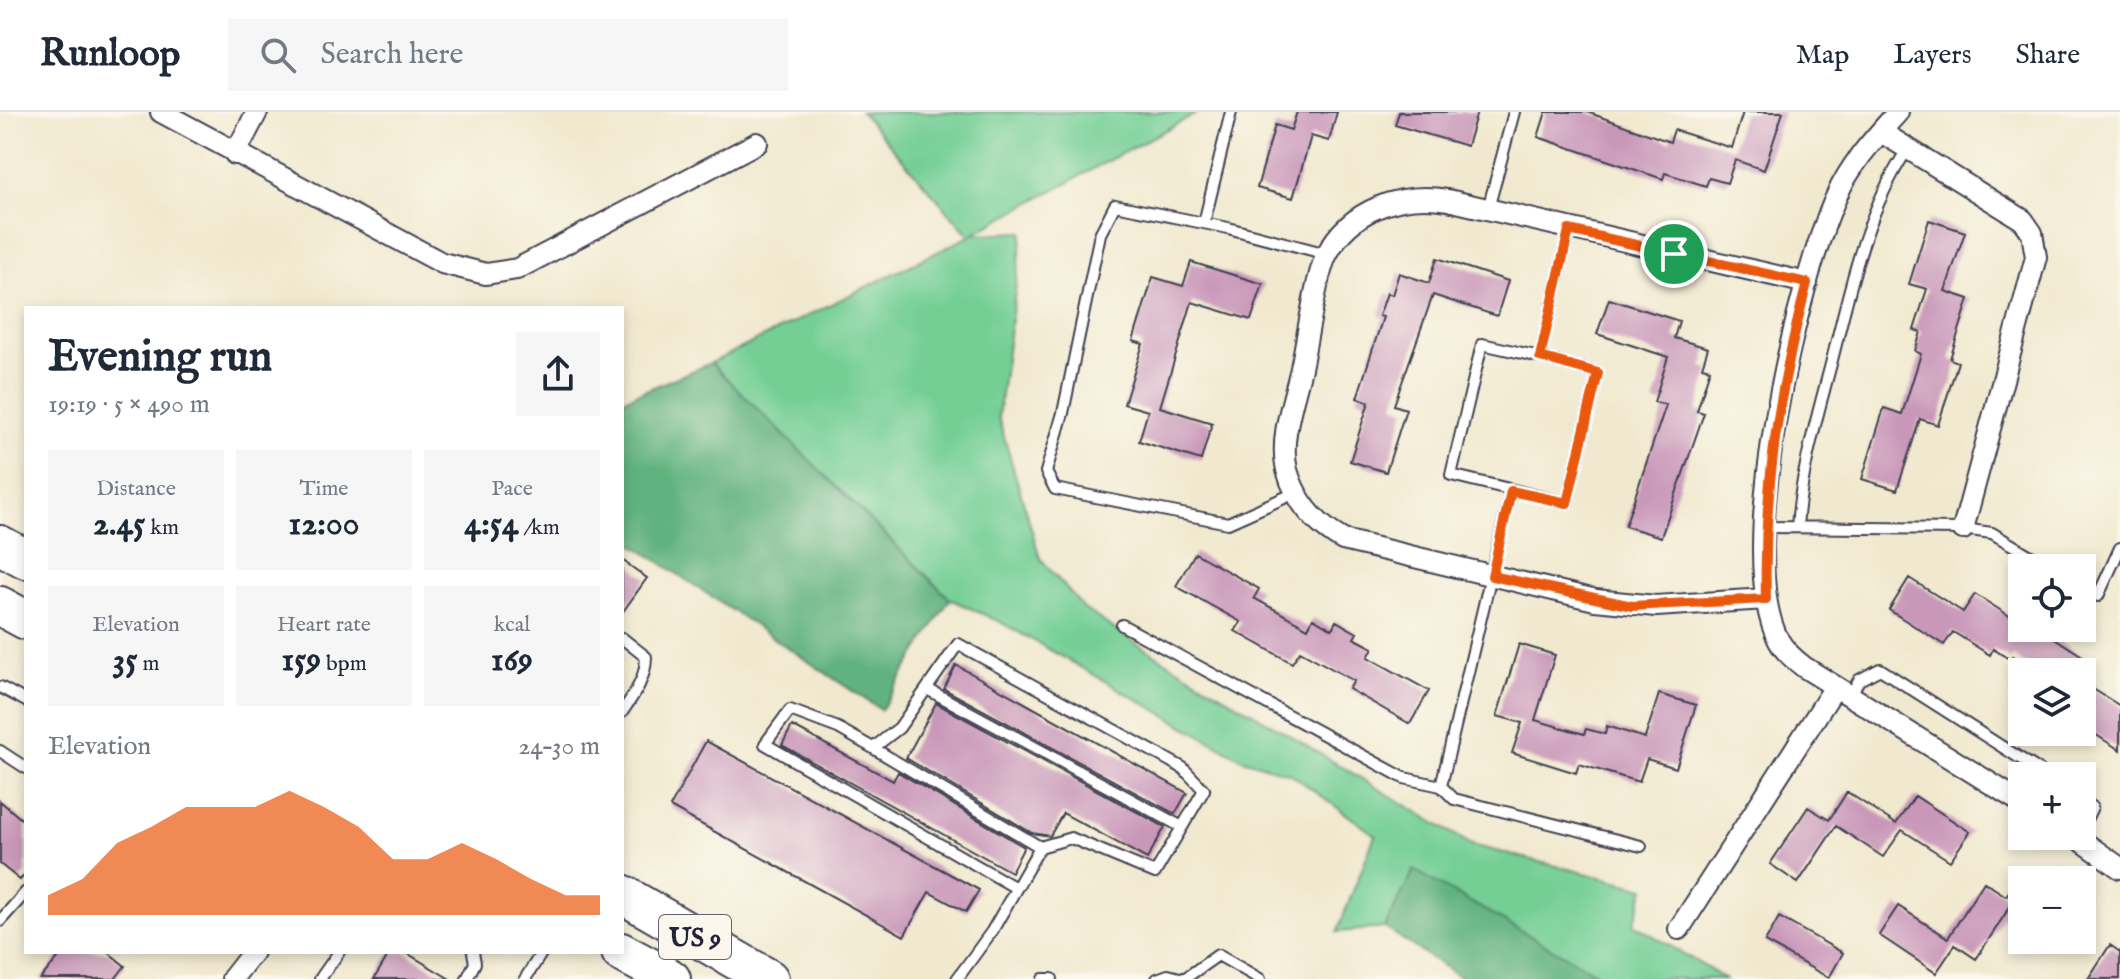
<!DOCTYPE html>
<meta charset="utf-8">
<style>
:root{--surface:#fff;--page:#f6f6f7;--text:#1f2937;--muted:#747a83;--line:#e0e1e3;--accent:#ea580c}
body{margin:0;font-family:"IM FELL English",serif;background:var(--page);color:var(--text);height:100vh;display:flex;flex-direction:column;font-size:30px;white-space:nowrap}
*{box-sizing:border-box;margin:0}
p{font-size:26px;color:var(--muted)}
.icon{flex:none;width:44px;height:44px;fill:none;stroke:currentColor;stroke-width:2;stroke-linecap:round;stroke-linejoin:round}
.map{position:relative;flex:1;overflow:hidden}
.panel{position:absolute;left:24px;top:194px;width:600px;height:648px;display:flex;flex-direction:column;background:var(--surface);border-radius:0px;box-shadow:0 4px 12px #0003}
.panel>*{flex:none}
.tools{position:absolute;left:2008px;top:442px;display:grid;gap:16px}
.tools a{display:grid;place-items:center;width:88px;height:88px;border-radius:0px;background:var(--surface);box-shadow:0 4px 12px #0003;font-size:40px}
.pin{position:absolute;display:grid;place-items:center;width:68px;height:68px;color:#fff;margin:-34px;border:4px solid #fff;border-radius:50%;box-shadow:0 2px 8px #0007}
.round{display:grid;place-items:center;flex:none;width:84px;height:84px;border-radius:0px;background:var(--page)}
.overview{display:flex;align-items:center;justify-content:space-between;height:136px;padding:0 24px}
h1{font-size:44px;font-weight:800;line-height:60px}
.figures{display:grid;grid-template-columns:repeat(3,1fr);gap:12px;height:136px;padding:8px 24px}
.figures div{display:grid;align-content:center;border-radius:0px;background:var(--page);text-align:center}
.figures b{font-size:34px;font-weight:800}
.figures small{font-size:22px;font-weight:400}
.figures p{font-size:22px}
.chart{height:224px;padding:16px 24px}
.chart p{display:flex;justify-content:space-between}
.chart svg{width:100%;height:144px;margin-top:8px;fill:var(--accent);opacity:.7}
header{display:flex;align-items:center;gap:48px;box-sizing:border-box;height:112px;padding:0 40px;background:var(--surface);border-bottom:2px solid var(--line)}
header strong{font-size:38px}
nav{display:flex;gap:44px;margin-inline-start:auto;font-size:28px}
.search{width:560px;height:72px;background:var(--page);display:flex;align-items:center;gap:20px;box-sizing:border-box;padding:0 28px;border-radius:0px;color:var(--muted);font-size:30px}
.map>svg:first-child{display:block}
</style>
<header>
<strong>Runloop</strong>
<div class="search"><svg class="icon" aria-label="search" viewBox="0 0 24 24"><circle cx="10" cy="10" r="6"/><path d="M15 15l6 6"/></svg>Search here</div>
<nav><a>Map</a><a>Layers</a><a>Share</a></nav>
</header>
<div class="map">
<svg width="2120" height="867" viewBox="0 0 2120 867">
<rect width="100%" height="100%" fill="#fbf7ec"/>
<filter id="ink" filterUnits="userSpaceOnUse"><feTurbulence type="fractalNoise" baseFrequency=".0125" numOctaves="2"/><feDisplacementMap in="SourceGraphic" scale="16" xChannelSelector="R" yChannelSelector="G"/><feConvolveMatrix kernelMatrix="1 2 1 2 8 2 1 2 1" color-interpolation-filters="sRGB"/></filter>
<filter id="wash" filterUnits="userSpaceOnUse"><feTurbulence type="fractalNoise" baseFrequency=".006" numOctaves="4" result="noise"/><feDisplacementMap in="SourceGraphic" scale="32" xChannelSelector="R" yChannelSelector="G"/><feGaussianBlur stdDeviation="1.8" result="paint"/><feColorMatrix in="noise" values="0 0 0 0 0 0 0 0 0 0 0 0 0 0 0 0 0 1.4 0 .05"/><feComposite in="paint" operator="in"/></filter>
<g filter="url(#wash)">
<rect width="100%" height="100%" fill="#f1e9cf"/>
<!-- green -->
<path fill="#75cf95" stroke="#4c7868" stroke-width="2" d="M861,0H1199L972,122L1023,120L998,305L1040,446L1084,497L1131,528L1472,733L1645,776L1634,812L1725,867H1606L1414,759L1385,816L1337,820L1375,723L1291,662L1243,647L1000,510L950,487L711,251L970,124Z"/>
<!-- forest -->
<path fill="#60b27e" stroke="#416a5c" stroke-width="2" d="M711,251L950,487L881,598L622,425V288Z
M1414,758L1606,867H1463L1385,816Z"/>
<g id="blocks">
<!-- building -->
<path fill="#c998b9" d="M1297,0H1337L1329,29L1311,24L1293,86L1257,76L1275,13L1291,18Z
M1399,0H1477L1467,34L1395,13Z
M1546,0H1587L1670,30L1674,18L1732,36L1743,0H1783L1764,58L1735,48L1727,71L1709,66L1706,74L1665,61L1663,67L1538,25Z
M1929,108L1965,120L1945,179L1969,187L1950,247L1958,250L1938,313L1920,307L1897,378L1862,367L1884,296L1902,302L1921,242L1915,239L1921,220L1914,218L1927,177L1909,172Z
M1437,146L1508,169L1497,204L1433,183L1394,293L1406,297L1386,360L1350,349L1369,290L1357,286L1383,205L1379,204L1387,181L1392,183L1399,161L1429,171Z
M1191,150L1263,172L1251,208L1192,190L1160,295L1212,311L1201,348L1139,329L1148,299L1124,292L1143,232L1133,229L1153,165L1183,174Z
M1609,187L1679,209L1674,226L1708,236L1702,255L1710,257L1697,299L1704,301L1661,425L1625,414L1666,293L1654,290L1668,245L1597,222Z
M1195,441L1259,477L1254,486L1308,516L1313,506L1332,517L1336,509L1357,521L1354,526L1373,536L1368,545L1429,579L1410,612L1349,577L1354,569L1300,539L1292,551L1235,519L1241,510L1176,474Z
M622,448L647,466L622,501Z
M1909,466L1963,500L1975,482L2022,512V516H2039L2087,547L2079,560H2038L2013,544L2011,548L1993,537L1990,543L1953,520L1944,533L1889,498Z
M1519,532L1555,543L1535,608L1584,622L1586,617L1605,622L1607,614L1645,626L1659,582L1696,593L1676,656L1647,647L1639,670L1579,652L1576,661L1512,641L1522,611L1497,604Z
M956,553L1187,681L1175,702L944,577Z
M2082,570L2120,594V638L2082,614Z
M936,591L1165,715L1147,747L1063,701L1050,724L1032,721L906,646Z
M792,614L893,669L898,660L1024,735L1011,760L782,633Z
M706,629L979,778L966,800L929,780L904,824L670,695Z
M1847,680L1896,712L1915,684L1970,720L1950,749L1902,718L1883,745L1836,714L1798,771L1770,752L1808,695L1829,708Z
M0,689L26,711V761L20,768L0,752Z
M2022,760V796L2013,790L1976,847L1955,833L1936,861L1879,823L1898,794L1948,826L1984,770L2006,784Z
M1779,805L1843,841L1829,866L1765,830Z
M2110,833L2120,840V867H2088Z
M63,840H108L125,854L115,867H40Z
M390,840H405L450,867H374Z"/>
</g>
</g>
<g filter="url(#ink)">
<use href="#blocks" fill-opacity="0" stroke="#414051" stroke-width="2"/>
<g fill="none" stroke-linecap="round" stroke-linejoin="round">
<defs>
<path id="lane" d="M1488,97L1514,0
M1204,111L1231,0
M1540,245L1482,232L1451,363L1567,391L1598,261L1540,245L1569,118
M1295,381L1228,411L1055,377L1046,360L1063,301L1100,122L1115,93L1228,116L1327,142
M1766,415L1963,417L1992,421L2051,456
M1797,415C1801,359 1817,306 1831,252C1850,178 1864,103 1907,38
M2082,474L2098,484L2120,436
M1122,513L1404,666L1441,674L1454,687L1641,734
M622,526L646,545C646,566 634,583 622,600
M0,575L26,589
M927,577L1182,715
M1850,584L1859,568L1880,557L2048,664
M873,636L1040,735
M0,639L26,656
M1441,674L1511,379
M2082,687L2092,695L2082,716
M0,809L26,780
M320,867L339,840
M467,867L475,851L473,840
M525,867L542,840
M957,867L992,819L1040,735L1071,726L1155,761L1204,678L1183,656L958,532L899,616L873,636L838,616L790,598L765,632L1016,776
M1043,867H1052
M1157,867L1168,863L1184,867
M1184,867L1218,843L1260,867"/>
<path id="street" d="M161,0L442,151L486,162L517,157L757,31
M1898,0C1875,26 1851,51 1837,83C1797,170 1733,444 1779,529C1785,540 1795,548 1804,555L2022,691
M1881,20L2023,108L2032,121L2036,145L1963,417
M235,42L257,0
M1766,487L1656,494L1595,488L1343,428C1315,412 1296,390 1287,358C1279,326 1294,288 1301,256C1307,229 1316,163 1327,142C1350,97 1401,80 1448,88L1807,171
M2075,724L2120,756
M1679,817L1835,575
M232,867L253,840"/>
<path id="highway" d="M0,433L26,447
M0,494L26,508
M622,782L769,867
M621,840L671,867"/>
</defs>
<!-- lane casing -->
<use href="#lane" stroke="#414051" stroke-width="14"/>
<!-- street casing -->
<use href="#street" stroke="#414051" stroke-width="24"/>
<!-- highway casing -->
<use href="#highway" stroke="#414051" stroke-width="42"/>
<!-- lane -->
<use href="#lane" stroke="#fff" stroke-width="10"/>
<!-- street -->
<use href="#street" stroke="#fff" stroke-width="20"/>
<!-- highway -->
<use href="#highway" stroke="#fff" stroke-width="38"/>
</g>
</g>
<g fill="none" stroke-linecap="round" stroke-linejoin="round" filter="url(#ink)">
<defs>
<path id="route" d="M1569,118L1807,171C1779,279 1763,375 1766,487L1632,494L1492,464L1511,379L1567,391L1598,261L1540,245Z"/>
</defs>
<!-- route casing -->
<use href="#route" stroke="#fff" stroke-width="16"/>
<!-- route -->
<use href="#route" stroke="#ea580c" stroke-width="10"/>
</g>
<g text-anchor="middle" stroke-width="6" stroke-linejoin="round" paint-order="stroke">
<!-- shield labels -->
<rect fill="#fbf7ec" stroke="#636270" stroke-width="2" x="659" y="803" width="72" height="44" rx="6"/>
<g font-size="26" font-weight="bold" fill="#22223b">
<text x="695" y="834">US 9</text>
</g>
</g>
</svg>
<div class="tools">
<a><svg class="icon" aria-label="locate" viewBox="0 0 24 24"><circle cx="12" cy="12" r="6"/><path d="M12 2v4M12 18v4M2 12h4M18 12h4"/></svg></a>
<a><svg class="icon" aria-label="layers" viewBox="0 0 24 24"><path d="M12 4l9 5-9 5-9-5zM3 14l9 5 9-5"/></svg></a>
<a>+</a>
<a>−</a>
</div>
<div class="pin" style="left:1674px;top:142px;background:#1e9e55"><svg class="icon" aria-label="arrive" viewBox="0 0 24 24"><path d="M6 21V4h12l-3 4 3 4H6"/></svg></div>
<section class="panel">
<div class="overview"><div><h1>Evening run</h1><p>19:19 · 5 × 490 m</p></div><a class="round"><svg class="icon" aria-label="share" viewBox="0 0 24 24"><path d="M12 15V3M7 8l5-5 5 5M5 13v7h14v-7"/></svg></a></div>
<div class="figures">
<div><p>Distance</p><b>2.45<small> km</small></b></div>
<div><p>Time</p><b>12:00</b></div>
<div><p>Pace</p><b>4:54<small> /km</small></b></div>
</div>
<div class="figures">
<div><p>Elevation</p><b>35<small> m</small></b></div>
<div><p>Heart rate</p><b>159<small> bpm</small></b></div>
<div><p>kcal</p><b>169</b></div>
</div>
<div class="chart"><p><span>Elevation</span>24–30 m</p>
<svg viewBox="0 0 160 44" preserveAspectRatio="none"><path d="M0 44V38L10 33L20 22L30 17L40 11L50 11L60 11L70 6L80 11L90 17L100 27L110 27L120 22L130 27L140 33L150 38L160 38V44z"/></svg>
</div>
</section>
</div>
